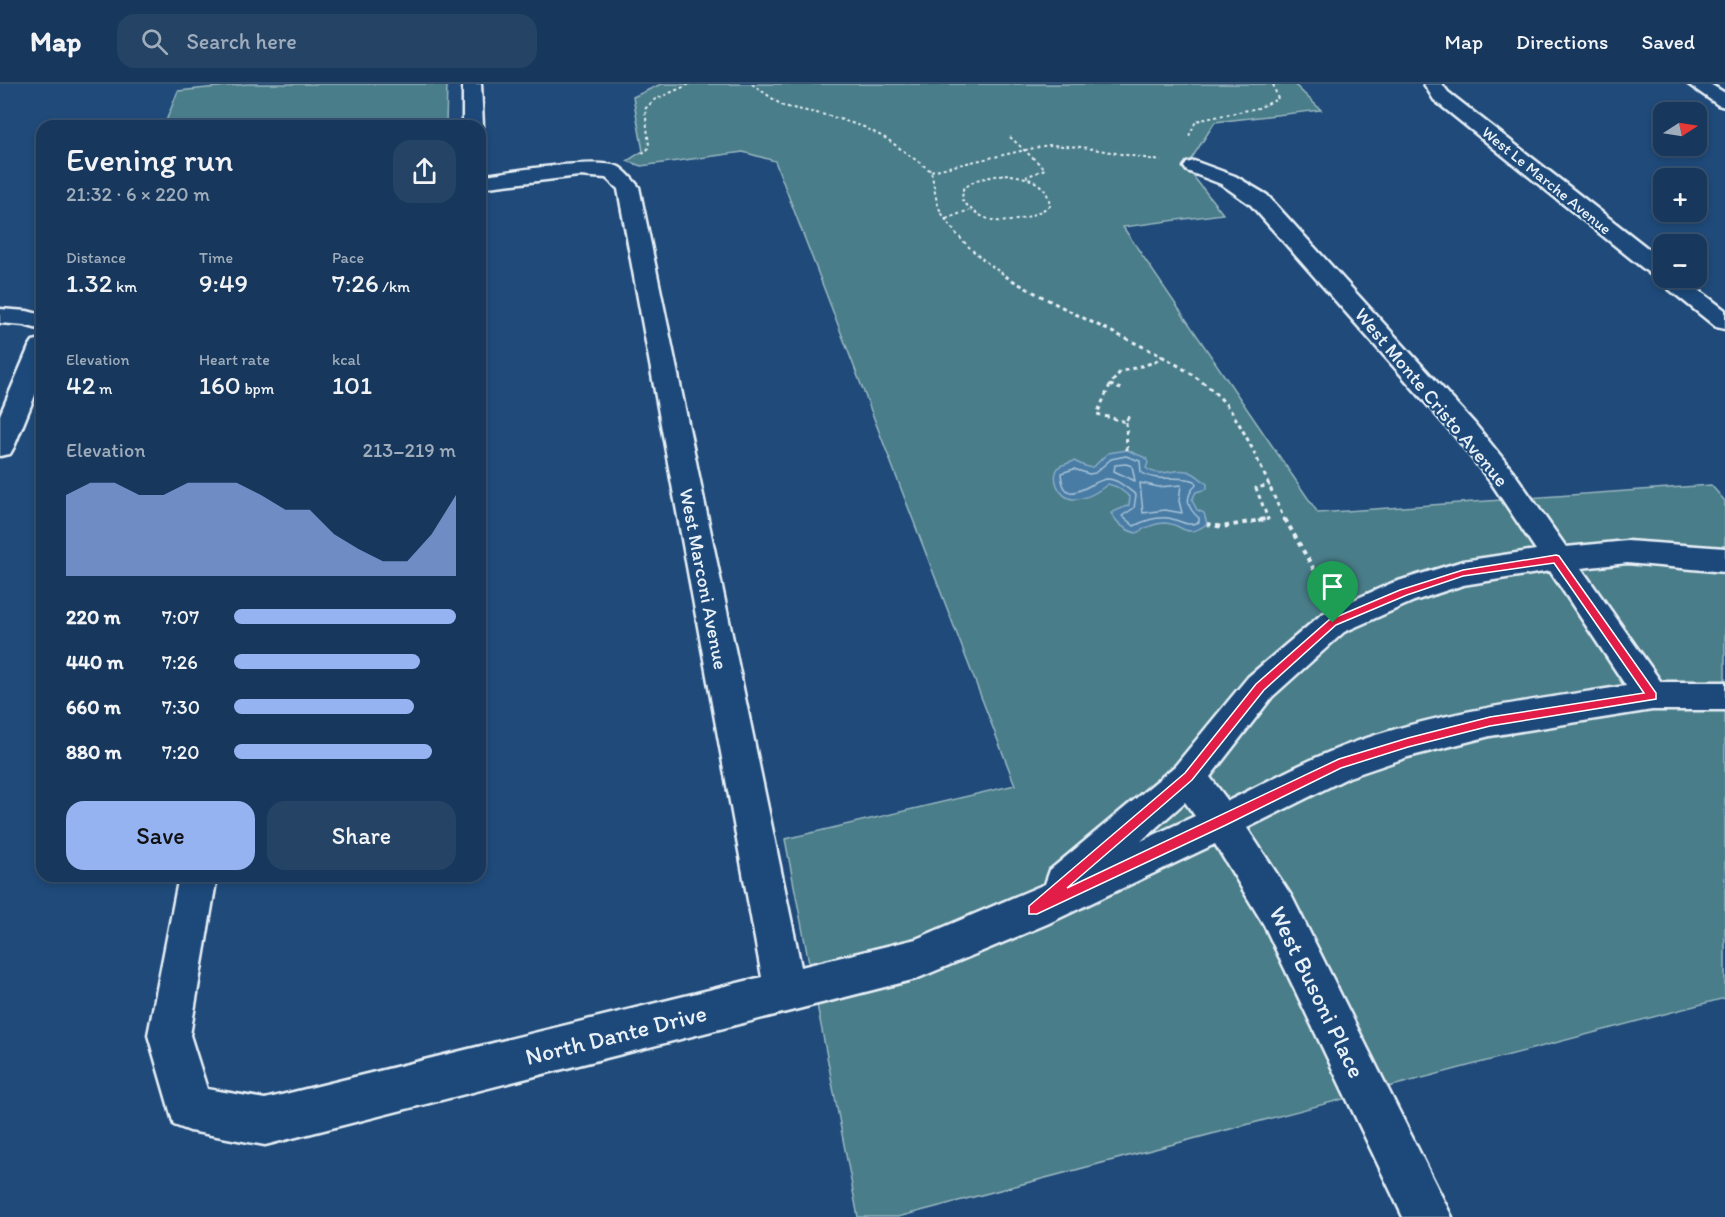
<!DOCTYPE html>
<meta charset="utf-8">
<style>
:root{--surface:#17385c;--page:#244365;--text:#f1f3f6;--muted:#9eacbb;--line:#365272;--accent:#95b2f1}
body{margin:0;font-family:Itim,sans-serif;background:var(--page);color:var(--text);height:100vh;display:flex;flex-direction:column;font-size:22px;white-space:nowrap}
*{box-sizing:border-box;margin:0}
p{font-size:20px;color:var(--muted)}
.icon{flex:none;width:33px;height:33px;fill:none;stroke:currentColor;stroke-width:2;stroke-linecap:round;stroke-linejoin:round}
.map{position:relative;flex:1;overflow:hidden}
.details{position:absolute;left:36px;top:36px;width:450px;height:762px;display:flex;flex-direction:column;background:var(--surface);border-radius:18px;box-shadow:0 3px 9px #0003,0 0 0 2px var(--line)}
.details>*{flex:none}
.needle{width:39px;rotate:78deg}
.fabs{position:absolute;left:1653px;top:18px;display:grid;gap:12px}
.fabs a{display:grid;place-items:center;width:54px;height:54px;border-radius:12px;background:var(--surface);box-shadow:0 3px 9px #0003,0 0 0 2px var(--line);font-size:30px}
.pin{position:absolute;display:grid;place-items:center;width:51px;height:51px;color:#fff;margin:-62px -26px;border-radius:50% 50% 50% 0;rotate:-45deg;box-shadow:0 0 6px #0007}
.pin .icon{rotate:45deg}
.round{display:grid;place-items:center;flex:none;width:63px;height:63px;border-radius:18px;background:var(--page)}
.overview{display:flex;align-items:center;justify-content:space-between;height:102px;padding:0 30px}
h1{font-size:33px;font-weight:600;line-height:45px}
.metrics{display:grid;grid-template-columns:repeat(3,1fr);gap:9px;height:102px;padding:6px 30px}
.metrics div{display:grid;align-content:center}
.metrics b{font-size:26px;font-weight:600}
.metrics small{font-size:16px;font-weight:400}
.metrics p{font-size:16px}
.chart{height:168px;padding:12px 30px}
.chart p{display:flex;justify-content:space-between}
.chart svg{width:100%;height:108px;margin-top:6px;fill:var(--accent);opacity:.7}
.button{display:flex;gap:12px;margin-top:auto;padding:12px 30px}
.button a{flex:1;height:69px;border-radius:18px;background:var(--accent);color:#111;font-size:24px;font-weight:600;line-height:69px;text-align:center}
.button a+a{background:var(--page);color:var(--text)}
ul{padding:0 30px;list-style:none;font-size:20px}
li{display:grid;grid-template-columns:96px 72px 1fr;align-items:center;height:45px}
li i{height:15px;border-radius:8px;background:var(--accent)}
header{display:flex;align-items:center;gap:36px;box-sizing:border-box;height:84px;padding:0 30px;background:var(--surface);border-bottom:2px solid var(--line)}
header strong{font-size:28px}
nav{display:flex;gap:33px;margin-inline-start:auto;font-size:21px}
.search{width:420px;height:54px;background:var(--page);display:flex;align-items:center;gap:15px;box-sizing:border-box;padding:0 21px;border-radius:18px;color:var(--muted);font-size:22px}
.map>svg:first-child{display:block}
</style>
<header>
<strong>Map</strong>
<div class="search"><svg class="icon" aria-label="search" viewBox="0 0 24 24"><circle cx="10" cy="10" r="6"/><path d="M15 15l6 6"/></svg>Search here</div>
<nav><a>Map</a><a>Directions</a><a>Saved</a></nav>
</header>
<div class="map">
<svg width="1725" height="1133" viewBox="0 0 1725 1133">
<rect width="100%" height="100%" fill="#1f4a7a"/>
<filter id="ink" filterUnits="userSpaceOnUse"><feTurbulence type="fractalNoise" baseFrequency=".0167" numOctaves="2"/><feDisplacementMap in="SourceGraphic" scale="12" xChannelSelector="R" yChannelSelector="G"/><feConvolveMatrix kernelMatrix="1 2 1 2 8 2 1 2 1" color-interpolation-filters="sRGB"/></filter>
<g filter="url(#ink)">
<!-- green -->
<path fill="#4a7d89" stroke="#99b7c0" stroke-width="1.5" d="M247,0H447L446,42H164L178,7Z
M661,0H1294L1321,26L1215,38L1186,83L1223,130L1123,143L1318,429L1711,401L1725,417V914L898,1133H858L785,755L1015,701L775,77L743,68L641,82L627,77L643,67L633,13Z"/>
<!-- water -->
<path fill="#487ca5" stroke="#88abc6" stroke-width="1.5" d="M1127,366L1146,374L1148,379L1146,384C1160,395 1172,384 1187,387C1196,389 1200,395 1207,400V405L1196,408L1192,416L1197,426L1204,429L1207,440C1184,456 1184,440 1165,439C1156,439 1144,444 1137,449C1126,447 1117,439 1111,429L1129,421L1130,413L1117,403L1108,400C1098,408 1086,416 1073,415C1059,414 1049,392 1060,382L1074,377C1097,389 1092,382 1108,369Z"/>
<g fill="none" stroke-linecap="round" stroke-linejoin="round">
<!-- shore -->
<path stroke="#a8c2d7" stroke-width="1.5" d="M1126,372L1140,377L1141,388C1158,400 1177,390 1195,397L1196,401C1184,413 1187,424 1199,434V438C1187,444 1179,435 1167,434C1155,433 1144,437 1134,442L1122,432L1134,424L1136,411C1128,405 1118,395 1107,395C1090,396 1064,428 1061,389L1074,385L1089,390L1095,389L1111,375Z
M1126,380L1132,382L1135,397L1114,387L1115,381Z
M1140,399L1159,403L1181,401L1179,417L1182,429L1165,426L1143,429Z"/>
<defs>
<path id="street" d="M463,0H481L483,42L480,46V42H463Z
M1424,0H1442L1448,8L1664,177V194H1683L1725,226V245L1716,243L1434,16Z
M1688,0H1710L1725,9V23L1718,21Z
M1194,77L1235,92L1267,111L1475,340L1512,386L1566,463L1627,457L1725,464V488L1627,479L1581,484L1661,598H1725V626H1652L1490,652L1408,673L1349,693L1247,744L1292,813L1452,1133H1403L1264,841L1215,760L1047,840L916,895L265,1061L190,1047L174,1041L148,951L179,792H217L190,951L207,1005L265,1015L762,893L618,105L606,94L579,92L480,104V92C507,88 597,73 619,83C626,87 634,97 639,103L801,883L916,855L1045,800L1050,786L1175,682L1248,593L1322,530L1392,499L1463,477L1536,466L1492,400L1455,352L1251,121L1221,100L1187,87L1184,83L1187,79ZM1550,487L1626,602C1527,617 1421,630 1327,669C1293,683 1261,701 1228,717L1210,693L1272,613L1344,548L1414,517L1463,501ZM1185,718L1195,732L1141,757Z
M0,225L27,227L42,231V246L24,241L0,239Z
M42,255V294L14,363L10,370L0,372V331L29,263L33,257Z"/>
</defs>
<!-- street casing -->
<use href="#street" stroke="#e8f1f8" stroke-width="5"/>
<!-- path-far2 -->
<path stroke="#e8f1f8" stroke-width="2" stroke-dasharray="3 3" stroke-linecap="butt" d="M752,0L783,22L830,32L864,43L887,55L931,87C934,99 935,117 941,128C956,154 983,178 1008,193
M1189,52L1196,37L1258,24L1278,15L1273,0
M1010,53L1045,85L1026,93
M642,69L647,67L649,61L645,25L654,16L690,0
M931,87L1048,61L1082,63L1161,77
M1005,90C1026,93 1048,97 1050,122C1019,140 988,147 962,116L963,105L976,96Z
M946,135L969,126"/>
<!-- path-far1 -->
<path stroke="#e8f1f8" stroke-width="3" stroke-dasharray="4 4" stroke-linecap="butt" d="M1005,192C1041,213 1077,231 1114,249C1152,267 1193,285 1222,316C1245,340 1270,405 1285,437
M1110,301L1097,330L1126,338L1130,329
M1121,305L1110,301L1120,288L1155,278L1162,272
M1126,338L1127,366
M1258,437L1268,435L1256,404L1270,401"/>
<!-- path -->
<path stroke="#e8f1f8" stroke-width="4" stroke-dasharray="4.5 4.5" stroke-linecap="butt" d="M1285,435L1316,489L1321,504
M1207,440L1222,443L1266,435"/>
<!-- street -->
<use href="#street" fill="#1f4a7a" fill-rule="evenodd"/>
</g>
</g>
<!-- route -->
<path fill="#e11d48" stroke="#fff" stroke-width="1.5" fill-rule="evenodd" d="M1556,471L1559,472L1656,609V615L1490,642L1408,663L1341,684L1226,741L1037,830H1029V822L1185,689L1256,600L1329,536L1400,506L1463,486ZM1554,479L1644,609L1490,633L1408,654L1339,675L1067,804L1192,696L1264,606L1336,541L1407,511L1463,492Z"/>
<g text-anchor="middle" stroke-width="4.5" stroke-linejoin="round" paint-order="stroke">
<!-- far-street labels -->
<g font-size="16" fill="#e8f1f8" stroke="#1f4a7a">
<text transform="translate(1547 96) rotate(39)" y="6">West Le Marche Avenue</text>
</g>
<!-- street labels -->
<g font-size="20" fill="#e8f1f8" stroke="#1f4a7a">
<text transform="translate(1432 313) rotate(50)" y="7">West Monte Cristo Avenue</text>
<text transform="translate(704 495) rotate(79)" y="7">West Marconi Avenue</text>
</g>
<!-- near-street labels -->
<g font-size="24" fill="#e8f1f8" stroke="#1f4a7a">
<text transform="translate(1317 908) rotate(64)" y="8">West Busoni Place</text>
<text transform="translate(616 951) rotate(-14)" y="8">North Dante Drive</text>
</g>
</g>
</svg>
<div class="fabs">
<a><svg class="needle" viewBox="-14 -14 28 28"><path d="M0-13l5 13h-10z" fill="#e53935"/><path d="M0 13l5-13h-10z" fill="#9eacbb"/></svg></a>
<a>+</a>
<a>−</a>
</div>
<div class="pin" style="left:1333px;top:539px;background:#1e9e55"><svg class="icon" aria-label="arrive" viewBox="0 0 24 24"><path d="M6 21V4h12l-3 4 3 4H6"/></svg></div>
<section class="details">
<div class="overview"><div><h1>Evening run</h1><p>21:32 · 6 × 220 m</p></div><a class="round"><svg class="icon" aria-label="share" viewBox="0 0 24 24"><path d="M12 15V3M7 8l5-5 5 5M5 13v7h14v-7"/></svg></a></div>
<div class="metrics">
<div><p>Distance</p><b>1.32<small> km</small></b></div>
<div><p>Time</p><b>9:49</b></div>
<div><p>Pace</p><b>7:26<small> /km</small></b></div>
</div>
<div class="metrics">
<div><p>Elevation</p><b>42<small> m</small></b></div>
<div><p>Heart rate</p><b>160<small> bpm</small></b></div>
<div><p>kcal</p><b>101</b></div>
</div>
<div class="chart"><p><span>Elevation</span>213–219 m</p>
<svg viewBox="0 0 160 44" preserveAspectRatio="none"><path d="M0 44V11L10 6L20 6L30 11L40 11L50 6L60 6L70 6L80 11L90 17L100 17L110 27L120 33L130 38L140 38L150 27L160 11V44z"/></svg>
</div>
<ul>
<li><b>220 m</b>7:07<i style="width:100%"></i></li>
<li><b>440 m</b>7:26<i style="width:84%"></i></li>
<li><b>660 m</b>7:30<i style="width:81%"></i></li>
<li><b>880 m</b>7:20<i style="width:89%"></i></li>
</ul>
<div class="button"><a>Save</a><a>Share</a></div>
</section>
</div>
